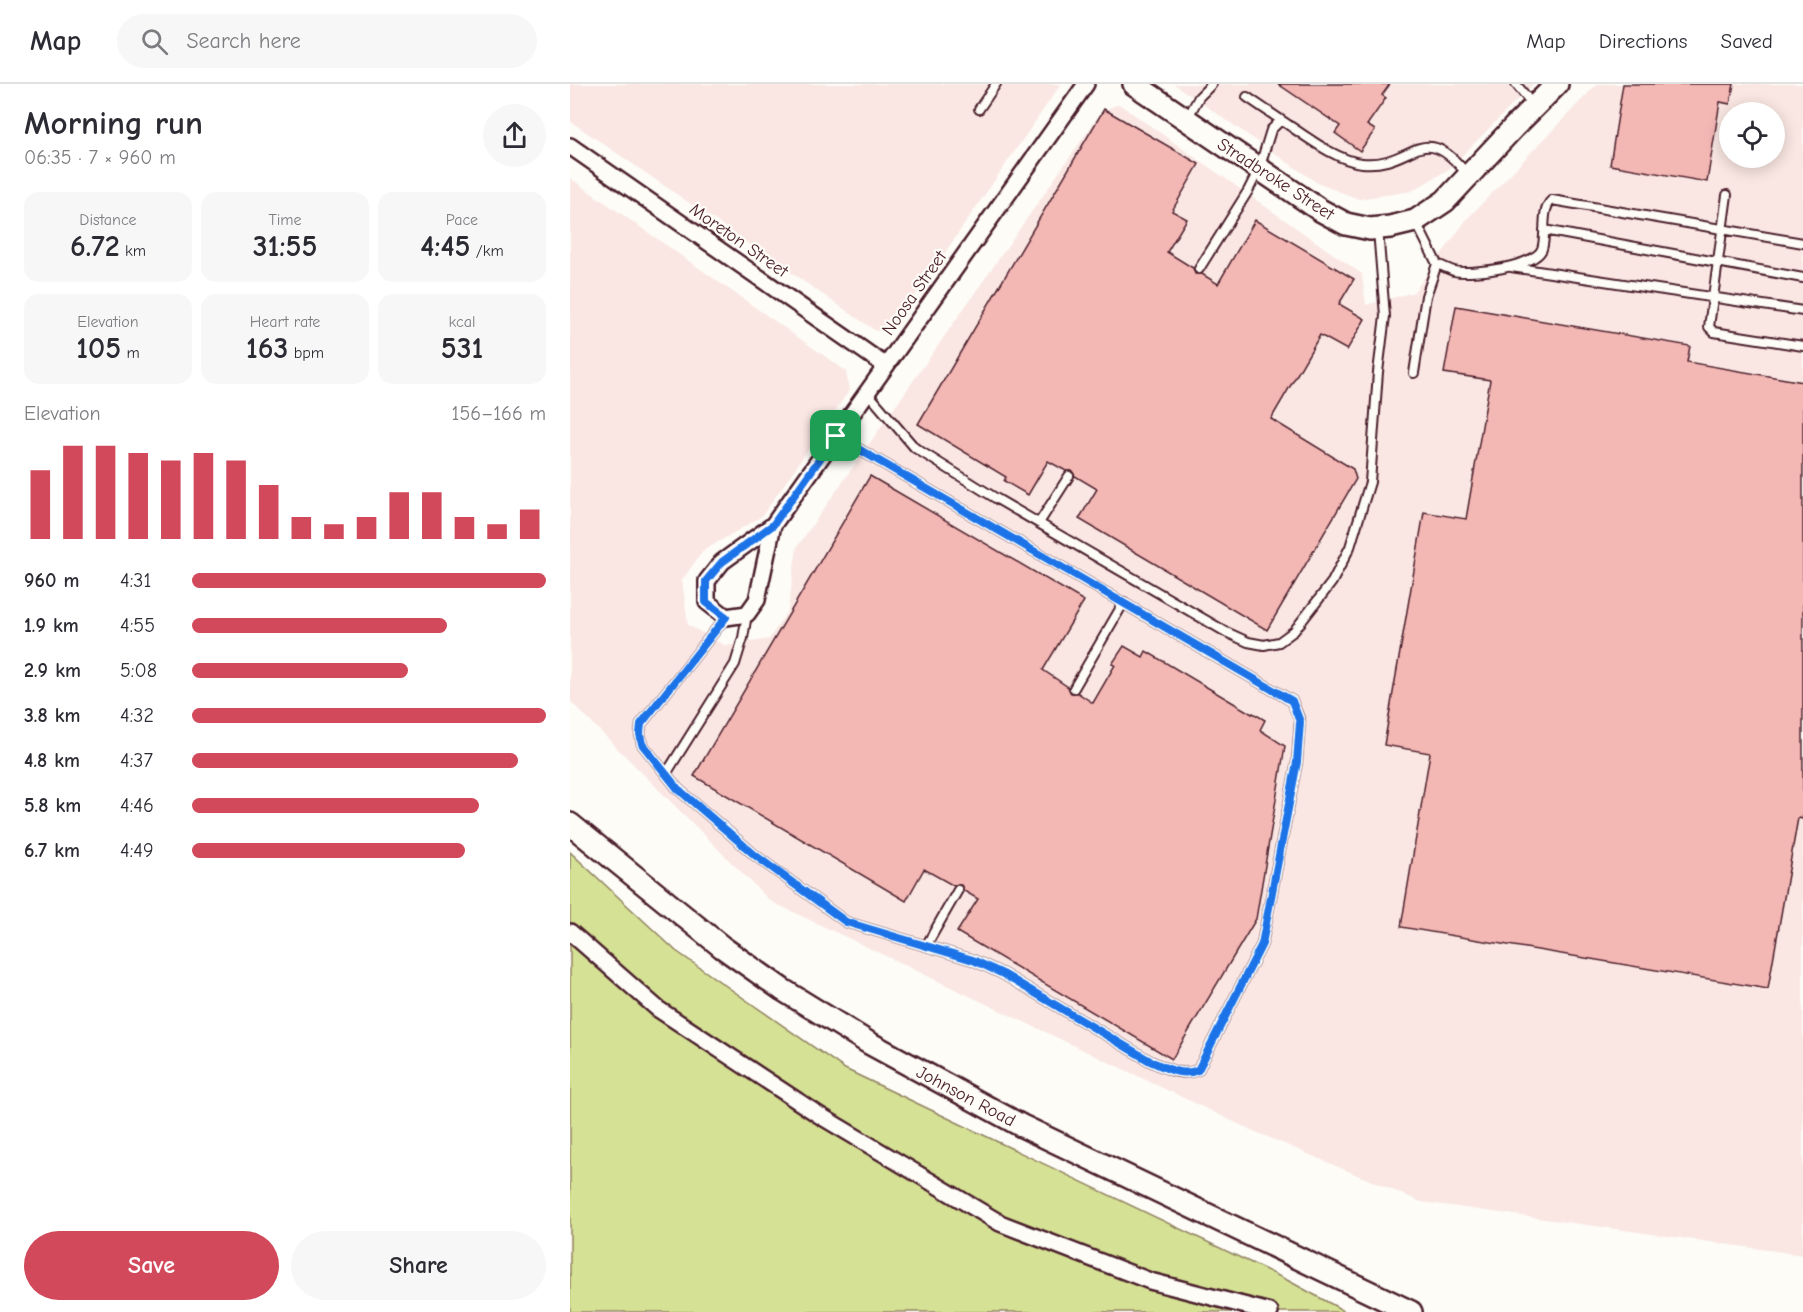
<!DOCTYPE html>
<meta charset="utf-8">
<style>
:root{--surface:#fff;--page:#f7f7f7;--text:#2b2b33;--muted:#7c7c81;--line:#e1e1e2;--accent:#d1495b}
body{margin:0;font-family:"Comic Neue",sans-serif;background:var(--page);color:var(--text);height:100vh;display:flex;flex-direction:column;font-size:22px;white-space:nowrap}
*{box-sizing:border-box;margin:0}
p{font-size:20px;color:var(--muted)}
.icon{flex:none;width:33px;height:33px;fill:none;stroke:currentColor;stroke-width:2;stroke-linecap:round;stroke-linejoin:round}
.map{position:relative;flex:1;overflow:hidden}
.drawer{display:flex;flex-direction:column;background:var(--surface);width:570px}
.drawer>*{flex:none}
.buttons{position:absolute;left:1149px;top:18px;display:grid;gap:12px}
.buttons a{display:grid;place-items:center;width:66px;height:66px;border-radius:50%;background:var(--surface);box-shadow:0 3px 15px #0003;font-size:30px}
.pin{position:absolute;display:grid;place-items:center;width:51px;height:51px;color:#fff;margin:-26px;border-radius:12px;box-shadow:0 3px 9px #0006}
.round{display:grid;place-items:center;flex:none;width:63px;height:63px;border-radius:32px;background:var(--page)}
.head{display:flex;align-items:center;justify-content:space-between;height:102px;padding:0 24px}
h1{font-size:33px;font-weight:600;line-height:45px}
.stats{display:grid;grid-template-columns:repeat(3,1fr);gap:9px;height:102px;padding:6px 24px}
.stats div{display:grid;align-content:center;border-radius:15px;background:var(--page);text-align:center}
.stats b{font-size:30px;font-weight:600}
.stats small{font-size:16px;font-weight:400}
.stats p{font-size:16px}
.chart{height:168px;padding:12px 24px}
.chart p{display:flex;justify-content:space-between}
.chart svg{width:100%;height:108px;margin-top:6px;stroke:var(--accent);stroke-width:6}
.primary-button{display:flex;gap:12px;margin-top:auto;padding:12px 24px}
.primary-button a{flex:1;height:69px;border-radius:36px;background:var(--accent);color:#fff;font-size:24px;font-weight:600;line-height:69px;text-align:center}
.primary-button a+a{background:var(--page);color:var(--text)}
ul{padding:0 24px;list-style:none;font-size:20px}
li{display:grid;grid-template-columns:96px 72px 1fr;align-items:center;height:45px}
li i{height:15px;border-radius:8px;background:var(--accent)}
header{display:flex;align-items:center;gap:36px;box-sizing:border-box;height:84px;padding:0 30px;background:var(--surface);border-bottom:2px solid var(--line)}
header strong{font-size:28px}
nav{display:flex;gap:33px;margin-inline-start:auto;font-size:21px}
.search{width:420px;height:54px;background:var(--page);display:flex;align-items:center;gap:15px;box-sizing:border-box;padding:0 21px;border-radius:33px;color:var(--muted);font-size:22px}
main{display:flex;flex:1;min-height:0}
.map>svg:first-child{display:block}
</style>
<header>
<strong>Map</strong>
<div class="search"><svg class="icon" aria-label="search" viewBox="0 0 24 24"><circle cx="10" cy="10" r="6"/><path d="M15 15l6 6"/></svg>Search here</div>
<nav><a>Map</a><a>Directions</a><a>Saved</a></nav>
</header>
<main>
<section class="drawer">
<div class="head"><div><h1>Morning run</h1><p>06:35 · 7 × 960 m</p></div><a class="round"><svg class="icon" aria-label="share" viewBox="0 0 24 24"><path d="M12 15V3M7 8l5-5 5 5M5 13v7h14v-7"/></svg></a></div>
<div class="stats">
<div><p>Distance</p><b>6.72<small> km</small></b></div>
<div><p>Time</p><b>31:55</b></div>
<div><p>Pace</p><b>4:45<small> /km</small></b></div>
</div>
<div class="stats">
<div><p>Elevation</p><b>105<small> m</small></b></div>
<div><p>Heart rate</p><b>163<small> bpm</small></b></div>
<div><p>kcal</p><b>531</b></div>
</div>
<div class="chart"><p><span>Elevation</span>156–166 m</p>
<svg viewBox="0 0 160 44" preserveAspectRatio="none"><path d="M5 44V16M15 44V6M25 44V6M35 44V9M45 44V12M55 44V9M65 44V12M75 44V22M85 44V35M95 44V38M105 44V35M115 44V25M125 44V25M135 44V35M145 44V38M155 44V32"/></svg>
</div>
<ul>
<li><b>960 m</b>4:31<i style="width:100%"></i></li>
<li><b>1.9 km</b>4:55<i style="width:72%"></i></li>
<li><b>2.9 km</b>5:08<i style="width:61%"></i></li>
<li><b>3.8 km</b>4:32<i style="width:100%"></i></li>
<li><b>4.8 km</b>4:37<i style="width:92%"></i></li>
<li><b>5.8 km</b>4:46<i style="width:81%"></i></li>
<li><b>6.7 km</b>4:49<i style="width:77%"></i></li>
</ul>
<div class="primary-button"><a>Save</a><a>Share</a></div>
</section>
<div class="map">
<svg width="1233" height="1228" viewBox="0 0 1233 1228">
<rect width="100%" height="100%" fill="#fdfcf7"/>
<filter id="ink" filterUnits="userSpaceOnUse"><feTurbulence type="fractalNoise" baseFrequency=".0167" numOctaves="2"/><feDisplacementMap in="SourceGraphic" scale="12" xChannelSelector="R" yChannelSelector="G"/><feConvolveMatrix kernelMatrix="1 2 1 2 8 2 1 2 1" color-interpolation-filters="sRGB"/></filter>
<g filter="url(#ink)">
<!-- built -->
<path fill="#fae7e3" fill-rule="evenodd" d="M0,0H491L323,244L306,247L0,37Z
M604,0H963L879,85L842,107L789,115L749,100Z
M1027,0H1233V1171L851,1118L681,1046L200,817L0,617V94L276,287L279,307L192,432L133,467L112,496L118,541L156,562L199,555L218,526L227,463L532,27L549,20L792,190L796,221L844,208L897,135ZM1160,28H1204V74H1160Z"/>
<!-- green -->
<path fill="#d5e194" stroke="#908060" stroke-width="1.5" d="M0,768L106,867L275,985L717,1196L776,1228H0Z"/>
<!-- building -->
<path fill="#f3b7b4" stroke="#4a1f2b" stroke-width="1.5" d="M708,0H820L812,11L816,14L797,41L805,46L790,67L765,49L770,42Z
M1053,0H1164L1160,20L1150,18L1137,98L1040,81Z
M534,25L629,80L602,127L617,135L597,168L623,184L625,190H632L648,200L685,136L784,195L769,220L795,235L777,266L750,251L701,335L783,385L786,395L697,546L509,435L527,405L505,392L502,387H496L478,377L458,411L434,397L436,393L348,340Z
M886,222L1120,262L1117,278L1233,298V735L1228,734L1198,905L831,843L860,669L814,661L854,428L896,435L920,296L874,289Z
M300,392L514,517L473,586L498,603L501,609H508L523,619L545,581L542,580L554,562L573,573L576,567L682,630L683,629L695,636L690,646L715,662L686,835L602,975L387,848L408,815L394,807L391,801L384,802L354,785L336,817L124,692Z"/>
<g fill="none" stroke-linecap="round" stroke-linejoin="round">
<defs>
<path id="lane" d="M946,0L963,21
M409,25L426,0
M617,35L629,13L642,0
M711,36C733,50 766,77 792,79C844,84 851,33 897,90
M1157,111L1139,243L1144,248L1233,262
M974,146L1233,194
M867,180C872,182 878,185 884,187C901,191 965,183 972,165C977,151 970,126 982,116L1233,159
M941,183L1233,227
M629,185L678,107L689,85L701,46L711,36L677,13
M844,289L856,212L867,180L846,138
M297,308L345,364L427,415L656,548L678,558L694,561L709,558L724,547L762,498L780,463L800,398L808,288L815,232L808,146
M469,439L499,392
M156,533L71,640L70,650L72,660L108,705L186,772L276,838L403,876L433,890L580,977C596,984 610,993 628,986L692,860L727,678L730,637L722,617L266,352
M504,604L554,518
M96,690L165,580L173,554L177,530
M356,862L388,806"/>
<path id="street" d="M0,62L316,282
M203,441L187,516L177,530L156,533L137,518V497L152,478L203,441L516,0
M0,848L88,925L249,1031L430,1139L580,1197L700,1228"/>
<path id="secondary" d="M564,0L750,126L776,140L800,145L820,143L845,137L875,117L944,43L987,0
M0,740L152,863L213,906L299,959L452,1042L841,1228"/>
</defs>
<!-- lane casing -->
<use href="#lane" stroke="#4a1f2b" stroke-width="12"/>
<!-- street casing -->
<use href="#street" stroke="#4a1f2b" stroke-width="20"/>
<!-- secondary casing -->
<use href="#secondary" stroke="#4a1f2b" stroke-width="26"/>
<!-- lane -->
<use href="#lane" stroke="#fdfcf7" stroke-width="8"/>
<!-- street -->
<use href="#street" stroke="#fdfcf7" stroke-width="15"/>
<!-- secondary -->
<use href="#secondary" stroke="#fdfcf7" stroke-width="21"/>
</g>
</g>
<g fill="none" stroke-linecap="round" stroke-linejoin="round" filter="url(#ink)">
<defs>
<path id="route" d="M266,352L722,617L730,638L727,678L692,860L628,986C611,993 596,984 580,977L433,890L403,876L276,838L186,772L108,705L72,660L70,650L71,640L156,533L136,518V497L152,478L203,441Z"/>
</defs>
<!-- route casing -->
<use href="#route" stroke="#fff" stroke-width="12"/>
<!-- route -->
<use href="#route" stroke="#1a73e8" stroke-width="8"/>
</g>
<g text-anchor="middle" stroke-width="4.5" stroke-linejoin="round" paint-order="stroke">
<!-- street labels -->
<g font-size="18" fill="#4a1f2b" stroke="#fdfcf7">
<text transform="translate(706 95) rotate(33)" y="6">Stradbroke Street</text>
<text transform="translate(169 156) rotate(35)" y="6">Moreton Street</text>
<text transform="translate(344 209) rotate(-55)" y="6">Noosa Street</text>
<text transform="translate(396 1012) rotate(28)" y="6">Johnson Road</text>
</g>
</g>
</svg>
<div class="buttons">
<a><svg class="icon" aria-label="locate" viewBox="0 0 24 24"><circle cx="12" cy="12" r="6"/><path d="M12 2v4M12 18v4M2 12h4M18 12h4"/></svg></a>
</div>
<div class="pin" style="left:266px;top:352px;background:#1e9e55"><svg class="icon" aria-label="arrive" viewBox="0 0 24 24"><path d="M6 21V4h12l-3 4 3 4H6"/></svg></div>
</div>
</main>
